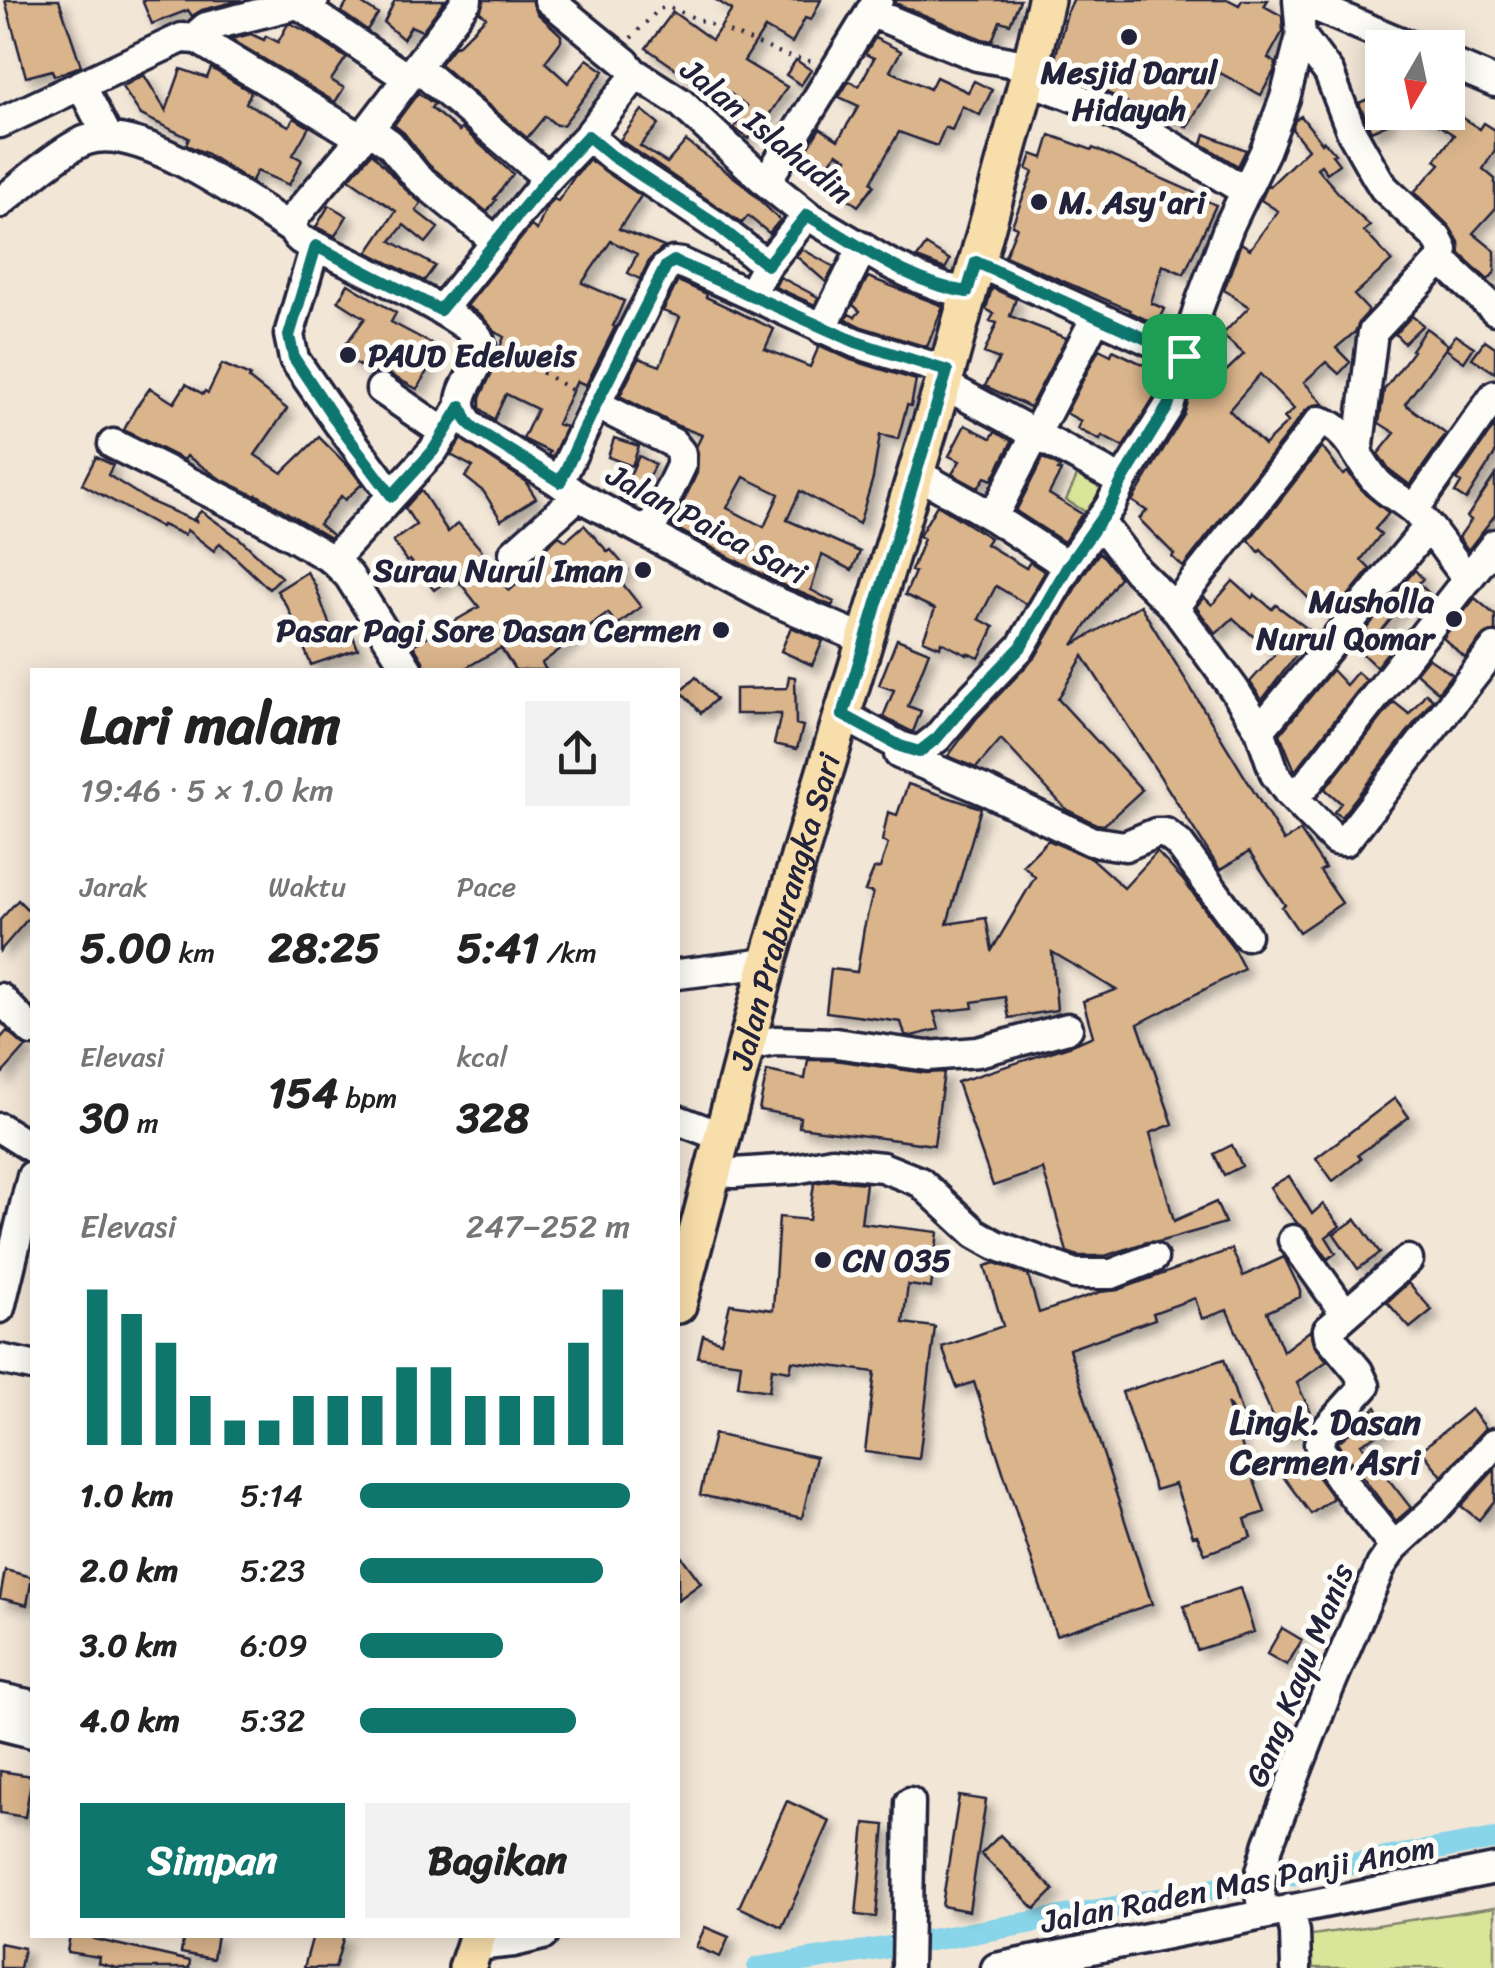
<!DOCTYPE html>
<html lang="id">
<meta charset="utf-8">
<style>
:root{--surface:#fff;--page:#f2f2f2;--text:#222;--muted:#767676;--accent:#0f766e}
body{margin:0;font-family:Sriracha,sans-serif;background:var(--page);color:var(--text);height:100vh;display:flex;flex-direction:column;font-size:38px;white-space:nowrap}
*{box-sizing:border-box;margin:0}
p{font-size:32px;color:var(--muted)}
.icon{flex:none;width:55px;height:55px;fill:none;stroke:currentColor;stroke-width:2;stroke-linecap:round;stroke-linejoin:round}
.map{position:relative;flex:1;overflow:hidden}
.panel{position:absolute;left:30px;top:668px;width:650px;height:1270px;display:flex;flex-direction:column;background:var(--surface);border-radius:0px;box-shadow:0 5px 25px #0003}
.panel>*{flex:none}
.needle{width:65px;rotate:189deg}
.controls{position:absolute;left:1365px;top:30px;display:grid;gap:20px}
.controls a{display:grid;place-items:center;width:100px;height:100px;border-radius:0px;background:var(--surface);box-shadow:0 5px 25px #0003;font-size:50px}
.pin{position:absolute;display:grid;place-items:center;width:85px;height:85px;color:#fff;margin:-42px;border-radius:20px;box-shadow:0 5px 15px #0006}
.round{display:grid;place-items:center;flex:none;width:105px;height:105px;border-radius:0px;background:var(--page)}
.summary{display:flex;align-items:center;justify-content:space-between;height:170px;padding:0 50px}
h1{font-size:55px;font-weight:700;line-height:75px}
.metrics{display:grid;grid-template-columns:repeat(3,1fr);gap:15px;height:170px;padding:10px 50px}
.metrics div{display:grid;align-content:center}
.metrics b{font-size:42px;font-weight:700}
.metrics small{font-size:28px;font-weight:400}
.metrics p{font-size:28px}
.chart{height:280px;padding:20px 50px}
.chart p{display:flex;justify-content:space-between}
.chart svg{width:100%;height:180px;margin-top:10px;stroke:var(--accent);stroke-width:6}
.primary-button{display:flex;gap:20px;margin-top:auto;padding:20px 50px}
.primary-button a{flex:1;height:115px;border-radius:0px;background:var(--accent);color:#fff;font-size:40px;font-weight:700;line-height:115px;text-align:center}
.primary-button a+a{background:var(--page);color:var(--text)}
ul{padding:0 50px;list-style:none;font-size:32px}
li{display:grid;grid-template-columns:160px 120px 1fr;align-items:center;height:75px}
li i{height:25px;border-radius:12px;background:var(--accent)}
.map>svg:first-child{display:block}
</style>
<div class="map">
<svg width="1495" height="1968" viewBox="0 0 1495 1968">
<defs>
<filter id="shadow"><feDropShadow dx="7" dy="7" stdDeviation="5" flood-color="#0004"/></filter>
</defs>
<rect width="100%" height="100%" fill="#f2e6d7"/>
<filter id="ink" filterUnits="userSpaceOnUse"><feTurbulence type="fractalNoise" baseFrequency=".01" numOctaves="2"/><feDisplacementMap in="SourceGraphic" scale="20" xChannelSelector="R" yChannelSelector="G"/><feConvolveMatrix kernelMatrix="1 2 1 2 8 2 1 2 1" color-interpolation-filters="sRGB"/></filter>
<g filter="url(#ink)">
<!-- green -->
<path fill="#d9e699" stroke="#7e846a" stroke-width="2.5" d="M1083,463L1119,482L1097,519L1066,500Z
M1495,1907V1968H1304L1306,1936Z"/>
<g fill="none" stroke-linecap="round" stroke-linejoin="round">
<!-- canal -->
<path stroke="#88d4e8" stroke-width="22" d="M758,1968C1005,1931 1249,1880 1495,1839"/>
</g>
<!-- building -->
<path fill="#dab48b" stroke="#22223b" stroke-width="2.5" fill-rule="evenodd" filter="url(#shadow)" d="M5,0H59L81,66L54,76L52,70L26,77Z
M142,0H242L202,10L192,16L188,10L152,24Z
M349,0H356L378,14L367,30L341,12Z
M395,0H445L422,31L411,26L403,39L384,23Z
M484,0H532L537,13L561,35V41L545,62L568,83L587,59L604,71L563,125H556L545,116L527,138L440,64L455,45L457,46L486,17L480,12Z
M716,0H821L811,20L805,18L792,43L765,28L744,61L787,87L764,123L760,121L749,139L734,128L747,106L705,75L698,84L646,48L673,12L712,40L732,10Z
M895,0H1020L1010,24L1000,21L992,41L982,39L895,3Z
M1073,0H1229L1239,5L1242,0H1268L1264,6L1282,16L1283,31L1268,58L1276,63L1274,71L1261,95L1220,73L1187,127L1169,116L1166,122L1102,90L1107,80L1053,66L1067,13Z
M288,24H292L311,34L346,58L331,80L344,88L335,102L231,39L251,34L264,40L266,36L278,42Z
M875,38L901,51L890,71L930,89L936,77L968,92L974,81L992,90L980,115L962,106L952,130L945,127L937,146L899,132L871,182L874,185L858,206L838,191L841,187L834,183L847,159L837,153L825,168L803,156L820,128L838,140L859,106L839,97L849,81L859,86L874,58L865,54Z
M796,60L811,70L801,85L786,75Z
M211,68L251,92L246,103L289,126L294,118L309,127L293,155L302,160L289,185L257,171L251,182L206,153L186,145L189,138L141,115L122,87L144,75L166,111L181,69L207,78Z
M418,93L434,104L431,108L459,131L462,128L513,174L494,199L496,200L487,212L429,165L404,133L394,125Z
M1377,95L1389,123L1371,131L1359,103Z
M642,110L659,124L640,146L667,163L686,141L743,184L780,220L769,233L748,216L742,223L620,140Z
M1418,112H1453L1480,129L1484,123L1495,130V150L1483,169L1495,179V209L1473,233L1495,251V272L1488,280L1460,254L1459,242L1449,226L1414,192L1440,164L1435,160L1454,135Z
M1301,116L1322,143L1324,141L1335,154L1332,155L1339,164L1327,173L1321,165L1317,168L1353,210L1370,226L1364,231L1392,261L1354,295L1369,311L1360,321L1355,332L1336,348L1350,362L1339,374L1326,362L1304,382L1324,404L1314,405L1306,410L1183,567L1172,557L1174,554L1139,519L1147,511L1132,501L1184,415L1198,369L1216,381L1244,354L1222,335L1249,307L1224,290L1241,243L1250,249L1278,211L1261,200L1268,185L1270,186L1308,149L1292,129L1295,120ZM1260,374L1294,409L1284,418L1288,422L1264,445L1229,410Z
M1205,134L1246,150L1238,166L1202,144Z
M1050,135L1092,150L1093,148L1195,193L1194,195L1216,205L1184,274L1163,265L1151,303L1165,309L1157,325L1130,312V310L1005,256L1017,227L1012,225L1033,172L1027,169L1032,154L1043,158Z
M372,153L404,188L421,203L416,211L438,228L426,243L404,225L391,241L435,266L424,281L368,252L396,211L349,179Z
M589,160L641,196L619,229L664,247L650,259L640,279L628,273L637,254L611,241L582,283L624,301L613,326L615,327L586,385L577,381L557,424L566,427L552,457L548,455L550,452L523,439L537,409L506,394L494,420L480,408V398L503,349L500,347L504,337L495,332L481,315L467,306L531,226L537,230L547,206L554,199L558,201L574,177Z
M329,205L347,216L335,236L316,227Z
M926,245L950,260L945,269L917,258Z
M802,249L834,267L826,282L796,256Z
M780,277L818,297L815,305L775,287Z
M868,277L943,306L927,347L862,327L846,319L849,314L855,317L860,311L853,305Z
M678,281L707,294L706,297L774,329L765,349L810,367L819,346H821L851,360L916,380L911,406L907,405L898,439L880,435L873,478L859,524L800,491L787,520L860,552L852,570L822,555L811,590L834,602L832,606L780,584L672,526L697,473L698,453L696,447L702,435L678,426L620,396L639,358L660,366L680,317L663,311ZM744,477L779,494L764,527L727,508Z
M348,284L396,313L391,322L440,348L417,389L368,363L364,369L340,352L365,318L338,301Z
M992,288L1016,299L1010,316L1066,338L1030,407L985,386L999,359L984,353L997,323L990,321L994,314L986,309Z
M1412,316L1423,325L1404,343L1395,334Z
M1426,328L1448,345L1405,404L1446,434L1410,485L1390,470L1378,454L1395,433L1379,423L1384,390L1413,351L1411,350Z
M1456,335L1474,347L1464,362L1446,349Z
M1485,340L1495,347V373L1472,358Z
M1099,349L1111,355L1113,350L1161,373L1153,399L1123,447L1102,436L1100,440L1077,429L1081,421L1066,413Z
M222,364L250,376L249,379L287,409L255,455L282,473L319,437L350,468L362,484L345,500L341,496L319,524L332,535L330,538L256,494L258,497L219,478L187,456L184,460L124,430L135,409L150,388L174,403L186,384L203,394L205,391L208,393Z
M965,425L991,438L995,432L1012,441L992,480L985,477L978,488L952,474L960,461L949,456Z
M1495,425V454L1466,500L1455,493L1461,483L1457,480Z
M614,438L639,446L632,466L608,457Z
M461,439L525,481L536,498L501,520L484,492L465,477L473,467L451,455Z
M1322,447L1343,475L1348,472L1365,494L1389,513L1375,529L1381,534L1361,560L1370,569L1329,619L1261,550L1259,552L1249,540Z
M639,456L655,464L634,506L619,498Z
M96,457L113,465L108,475L149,501L197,522L194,519L201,511L239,538L281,577L269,589L220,543L214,551L187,530L184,535L162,525L161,527L82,484Z
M1043,458L1060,467L1058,470L1061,471L1049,494L1082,514L1064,542L1016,511Z
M1495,475V515L1468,550L1459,537L1471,520L1467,517Z
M421,490L448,532L458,523L483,552L480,554L509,591L547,558L540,553L559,536L566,541L584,525L608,552L611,550L628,570L618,578L641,607L617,625L608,613L542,663L546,670H515L501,648L462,670H425L423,661L413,645L479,607L454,575L434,590L410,560L407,562L393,541L416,525L405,508Z
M937,505L990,538L986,544L1026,568L1030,562L1045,572L1026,604L996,586L979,619L994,627L979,658L967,653V655L941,642L940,647L923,640L935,609L905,595L915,572L911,571L924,539L919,536Z
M1099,553L1104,557L1120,577L1073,645L1140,605L1284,841L1300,831L1325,868L1320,871L1342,903L1299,932L1282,907L1285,905L1249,852L1220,870L1083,656L1058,699L1142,790L1104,825L1096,824L1067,810L1001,739L976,768L948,756L976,719L1036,656L1083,575Z
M1415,570L1423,579L1418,583L1432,596L1418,614L1405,602L1383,629L1398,639L1376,667L1353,645Z
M307,572L315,585L334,637L351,631L358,649L311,665L288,608L277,591Z
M1233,581L1252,598L1255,595L1272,609L1276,605L1313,633L1262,700L1250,682L1274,655L1233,618L1216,634L1196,607L1204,597L1212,605Z
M1475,598L1495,615V631L1482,637L1465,658L1443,638Z
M791,627L823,641L812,665L781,651Z
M897,639L929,652L908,706L921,711L913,732L883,717L894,690L879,685Z
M1428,658L1452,674L1438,692L1416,673Z
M1332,670L1346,685L1357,672L1366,680L1295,771L1280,734Z
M789,676L795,677L796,724L803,726L797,749L774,744L781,714H735V689L787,688Z
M696,677L716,699L701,713L681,691Z
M1426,693L1433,699L1341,817L1334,812L1341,803L1325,789L1394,702L1409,714Z
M908,784L981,808L947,924L986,918L992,950L1035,877L1023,865L1048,840L1092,859L1124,888L1157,852L1183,880L1232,946L1244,969L1138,1024L1173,1124L1150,1133L1174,1221L1216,1202L1225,1223L1158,1242H1147L1105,1256H1078L1067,1252L1043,1169L993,1186L957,1082L1072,1045L1093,1036L1083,1001L1116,990L1052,952L1057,1010L1009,1018L1005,997L972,1002L973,1008L934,1012L939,1029L912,1036L905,1035L901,1022L826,1012L831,969L857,972L864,928L873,893L865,891L874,869L880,868L888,844L882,841L888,812L897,815Z
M18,900L32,914L0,951V920Z
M7,1031L26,1047L0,1076V1039Z
M808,1060H834L926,1073L944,1072L934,1145L799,1127L800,1117L759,1110L767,1071L805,1079Z
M1395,1098L1409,1117L1358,1155L1361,1159L1333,1181L1316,1158Z
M1232,1145L1242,1166L1224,1175L1214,1154Z
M1289,1176L1312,1214L1323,1204L1340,1226L1326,1237L1336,1253L1328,1259L1307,1230L1298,1224L1278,1200L1270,1187Z
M833,1180L866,1183L861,1223L938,1232L931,1288L908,1285L903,1323L935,1327L919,1459L865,1452L875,1372L792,1361L790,1371L772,1368L769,1391L738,1386L741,1363L698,1357L703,1335L721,1342L730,1304L773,1310L779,1217L809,1220L814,1183Z
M1356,1219L1380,1253L1358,1269L1334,1234Z
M1232,1249L1243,1276L1284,1257L1286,1261L1300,1290V1297L1267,1312L1283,1351L1311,1330L1315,1346L1327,1361L1297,1383L1313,1418L1305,1428L1282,1438L1227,1310L1202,1319L1195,1298L1153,1313L1155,1319L1069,1349L1152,1604L1056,1635L974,1382L957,1388L942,1347L1003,1326L985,1266L995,1263L1028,1275L1039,1313L1100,1292L1118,1290Z
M1408,1283L1432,1310L1410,1328L1387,1302Z
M1224,1359L1244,1421L1242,1423L1227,1403L1265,1512L1245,1519L1251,1537L1205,1554L1197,1535L1193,1536L1175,1484L1155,1490L1122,1392Z
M1376,1407L1388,1429L1361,1444L1411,1508L1396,1521L1337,1443L1359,1425L1357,1422Z
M1471,1409L1486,1428L1442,1476L1421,1450Z
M714,1434L816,1457L802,1518L700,1495Z
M1306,1461L1333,1498L1311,1514L1284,1478Z
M1495,1469V1500L1479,1520L1461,1506Z
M678,1552L701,1583L678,1600Z
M5,1570L32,1577L27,1605L0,1598Z
M1240,1588L1254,1632L1197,1650L1184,1606Z
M1282,1628L1302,1640L1287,1665L1267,1654Z
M0,1771L32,1776L25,1817L0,1813Z
M959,1796L986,1800L969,1911L942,1906Z
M787,1801L830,1821L782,1927L739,1907Z
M865,1823L885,1825L876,1917L856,1915Z
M1000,1835L1054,1890L1035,1909L981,1854Z
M705,1927L729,1937L720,1957L696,1947Z
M70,1935H95L94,1939L190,1961L189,1968H117L98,1963L99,1957L67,1952Z
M184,1935H217L213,1959L181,1953Z
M313,1935H344L335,1968H304Z
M0,1943L24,1948L20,1968H0Z"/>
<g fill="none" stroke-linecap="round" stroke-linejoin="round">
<defs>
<path id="minor" d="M314,0L206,27L198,34L199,40L361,138
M467,0L369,129L296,215C291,224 292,233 301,240C329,252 468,318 478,337C495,370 435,393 475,429L559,482L578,496L772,600L866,640
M1300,0L1414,48
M300,5L407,78
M870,12L977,56L1031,66
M1301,36L1329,73L1352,133L1377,177L1384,188L1437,238L1443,250L1441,260L1495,310
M1448,62L1495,82
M417,67L548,178
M633,72L681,103L766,182L807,215L888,263L921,279L945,288L967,292
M1027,81C1108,103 1175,148 1245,191
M81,85L108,137
M0,123L182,38L198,39
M369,129L390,144L417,177L496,241
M588,136L612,156L718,227L767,265
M766,182L878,0
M0,203C20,186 64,147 87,140C140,122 248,201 293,230
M315,246L289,335L294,359L339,424L392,495
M976,262L1184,356
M758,281L767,265L807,215
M441,310L548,178L588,136L632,80L633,72L625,62L549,0
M822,329L863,247
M943,384L1122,481
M381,389L445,433
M596,404L673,443L681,453V466L649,533
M113,444L261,518L333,560L349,576L408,670
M1358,453L1373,332L1441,260
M916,473L993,517L1068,566
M559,482L596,404L665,268L673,262L681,263L856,343L947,371
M1414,510L1495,395
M993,517L1096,317
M1099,521L1137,571L1174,607L1234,689L1260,730L1275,774L1288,792L1335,840L1345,841L1495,648
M514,553L578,496
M333,560L433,451L461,406
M1174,607L1320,421C1349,428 1359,462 1377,482C1388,494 1404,500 1415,511C1433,529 1451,559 1468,579
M843,715L900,746L919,752L937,738L963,707L1021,647L1068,566L1110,506L1122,481L1169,406L1199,306L1229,226L1265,151L1285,98L1301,36L1298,0
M1260,730L1428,527
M899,754L989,792L1091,841L1125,846L1156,833H1165L1179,844L1246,935
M1288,792H1296L1306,785L1495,544
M678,974L768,963
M0,998L32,1031
M746,1046L776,1041L835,1043L928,1056L978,1052L1068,1028
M678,1120L723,1137
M0,1128L32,1148
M713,1171L734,1173L795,1169L832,1162L882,1167L920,1182L975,1233L996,1245L1075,1274H1112L1153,1258
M1293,1240L1345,1313
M0,1308L32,1176
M0,1359L32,1366
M1394,1547L1341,1480L1321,1451L1319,1444L1321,1435L1365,1386L1358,1371L1329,1336L1328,1330L1408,1260
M0,1698L32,1705
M0,1725L32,1733
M1290,1909L1295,1932L1296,1968
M1263,1914L1260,1893L1261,1872L1269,1843L1326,1695L1381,1566L1394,1547L1433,1511L1495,1443
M475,1946L514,1942L543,1935
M907,1968L910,1802
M996,1968L1495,1869"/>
<g id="major">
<path id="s1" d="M678,1305L768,963L802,847L947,371L1027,81L1046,0"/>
<path d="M467,1968L478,1935"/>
</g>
</defs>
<!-- minor casing -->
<use href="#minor" stroke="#22223b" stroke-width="35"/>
<!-- major casing -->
<use href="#major" stroke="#22223b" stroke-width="42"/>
<!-- path -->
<path stroke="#22223b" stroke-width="4" stroke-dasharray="2.5 8" stroke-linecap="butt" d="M631,38L659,9L668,7L785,55L813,62
M506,351L575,392"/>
<!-- minor -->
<use href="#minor" stroke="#fdfcf7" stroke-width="28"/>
<!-- major -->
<use href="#major" stroke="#f8deab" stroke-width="35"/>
</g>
</g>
<g fill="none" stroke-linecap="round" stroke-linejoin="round" filter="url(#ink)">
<defs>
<path id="route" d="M588,136L612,156L718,226L767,265L807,215C858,244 908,283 967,292L976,262L1184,356L1168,406L1122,481L1110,506L1068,566L1021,647L963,707L937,738L919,752L900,746L843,715L947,371L856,342L674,261L666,266L596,404L560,482L475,429L467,421L461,406L433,451L392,496L338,424L294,358L289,336L316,246L440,310L548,178Z"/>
</defs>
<!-- route casing -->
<use href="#route" stroke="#fff" stroke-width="20"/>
<!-- route -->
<use href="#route" stroke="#0f766e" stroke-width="12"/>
</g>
<!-- markers -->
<g fill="#22223b" stroke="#fdfcf7" stroke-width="4">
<circle cx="1129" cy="37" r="10"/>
<circle cx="1039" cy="202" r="10"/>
<circle cx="348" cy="355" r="10"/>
<circle cx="643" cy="570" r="10"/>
<circle cx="1454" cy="619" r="10"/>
<circle cx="721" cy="630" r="10"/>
<circle cx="823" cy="1260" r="10"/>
</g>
<g text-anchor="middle" stroke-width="10" stroke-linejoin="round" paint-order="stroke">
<!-- poi labels -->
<g font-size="32" font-weight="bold" fill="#22223b" stroke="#fdfcf7" text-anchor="start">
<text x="1129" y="83" text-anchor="middle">Mesjid Darul<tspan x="1129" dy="37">Hidayah</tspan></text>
<text x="1059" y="213">M. Asy'ari</text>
<text x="368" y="366">PAUD Edelweis</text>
<text x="623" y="581" text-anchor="end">Surau Nurul Iman</text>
<text x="1434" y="612" text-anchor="end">Musholla<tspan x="1434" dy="37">Nurul Qomar</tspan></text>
<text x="701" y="641" text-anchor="end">Pasar Pagi Sore Dasan Cermen</text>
<text x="843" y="1271">CN 035</text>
</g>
<!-- street labels -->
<g font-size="32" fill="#22223b" stroke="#fdfcf7">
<text transform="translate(767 131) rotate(39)" y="11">Jalan Islahudin</text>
<text transform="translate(707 524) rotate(28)" y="11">Jalan Paica Sari</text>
<text dy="11" stroke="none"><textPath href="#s1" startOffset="408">Jalan Praburangka Sari</textPath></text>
<text transform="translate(1299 1675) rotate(-68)" y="11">Gang Kayu Manis</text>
<text transform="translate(1238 1884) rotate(-11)" y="11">Jalan Raden Mas Panji Anom</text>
</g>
<!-- neighbourhood labels -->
<g font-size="35" font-weight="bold" fill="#22223b" stroke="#fdfcf7">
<text x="1325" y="1434">Lingk. Dasan<tspan x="1325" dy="40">Cermen Asri</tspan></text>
</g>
</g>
</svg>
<div class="controls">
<a><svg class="needle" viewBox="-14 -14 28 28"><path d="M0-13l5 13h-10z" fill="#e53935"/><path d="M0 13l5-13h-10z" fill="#767676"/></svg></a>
</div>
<div class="pin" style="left:1184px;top:356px;background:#1e9e55"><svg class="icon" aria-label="arrive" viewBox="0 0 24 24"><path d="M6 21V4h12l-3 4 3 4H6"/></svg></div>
<section class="panel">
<div class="summary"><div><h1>Lari malam</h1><p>19:46 · 5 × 1.0 km</p></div><a class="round"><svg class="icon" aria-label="share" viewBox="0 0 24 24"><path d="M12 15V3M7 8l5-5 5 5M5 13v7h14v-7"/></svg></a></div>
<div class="metrics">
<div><p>Jarak</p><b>5.00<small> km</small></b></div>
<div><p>Waktu</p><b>28:25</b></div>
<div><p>Pace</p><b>5:41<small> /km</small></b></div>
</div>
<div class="metrics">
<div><p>Elevasi</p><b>30<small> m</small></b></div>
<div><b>154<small> bpm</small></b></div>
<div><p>kcal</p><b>328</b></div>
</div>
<div class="chart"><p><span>Elevasi</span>247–252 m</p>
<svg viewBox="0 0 160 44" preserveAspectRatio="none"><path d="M5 44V6M15 44V12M25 44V19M35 44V32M45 44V38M55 44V38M65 44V32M75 44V32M85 44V32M95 44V25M105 44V25M115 44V32M125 44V32M135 44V32M145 44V19M155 44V6"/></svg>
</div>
<ul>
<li><b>1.0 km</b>5:14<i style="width:100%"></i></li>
<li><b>2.0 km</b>5:23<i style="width:90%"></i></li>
<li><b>3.0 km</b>6:09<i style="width:53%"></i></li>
<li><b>4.0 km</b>5:32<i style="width:80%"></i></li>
</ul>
<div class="primary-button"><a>Simpan</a><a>Bagikan</a></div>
</section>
</div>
